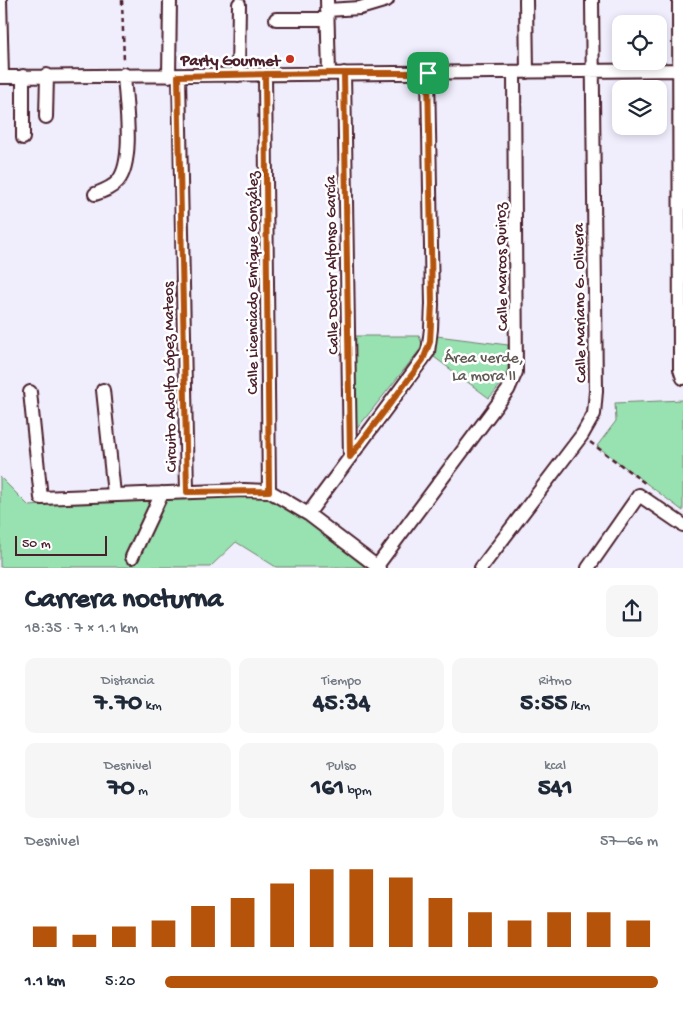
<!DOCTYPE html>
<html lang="es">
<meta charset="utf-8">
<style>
:root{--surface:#fff;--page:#f6f6f7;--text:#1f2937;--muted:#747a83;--accent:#b45309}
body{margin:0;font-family:"Gochi Hand",sans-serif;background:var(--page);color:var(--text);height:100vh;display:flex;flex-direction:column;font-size:19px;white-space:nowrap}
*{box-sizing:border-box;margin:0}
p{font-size:16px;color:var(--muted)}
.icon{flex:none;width:28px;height:28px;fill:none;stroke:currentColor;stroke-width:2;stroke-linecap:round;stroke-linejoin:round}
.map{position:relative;height:568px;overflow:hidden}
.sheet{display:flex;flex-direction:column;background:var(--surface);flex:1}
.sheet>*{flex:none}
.controls{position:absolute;left:612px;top:15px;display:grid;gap:10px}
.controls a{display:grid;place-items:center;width:55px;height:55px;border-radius:10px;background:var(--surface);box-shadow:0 2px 8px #0003;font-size:25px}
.scale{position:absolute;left:15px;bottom:12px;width:92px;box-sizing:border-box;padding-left:5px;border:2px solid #4a1f2b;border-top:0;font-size:14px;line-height:18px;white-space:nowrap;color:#4a1f2b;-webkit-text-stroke:4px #fff;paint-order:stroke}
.pin{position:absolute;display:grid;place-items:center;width:42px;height:42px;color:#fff;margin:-21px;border-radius:10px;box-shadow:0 2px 8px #0006}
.round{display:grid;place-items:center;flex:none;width:52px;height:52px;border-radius:10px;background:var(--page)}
.head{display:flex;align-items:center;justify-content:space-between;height:85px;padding:0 25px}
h1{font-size:28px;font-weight:700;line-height:38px}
.figures{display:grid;grid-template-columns:repeat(3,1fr);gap:8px;height:85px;padding:5px 25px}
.figures div{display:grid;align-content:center;border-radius:10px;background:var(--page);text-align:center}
.figures b{font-size:25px;font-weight:700}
.figures small{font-size:14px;font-weight:400}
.figures p{font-size:14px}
.chart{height:140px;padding:10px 25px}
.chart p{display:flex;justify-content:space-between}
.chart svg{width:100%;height:90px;margin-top:5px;stroke:var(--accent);stroke-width:6}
ul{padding:0 25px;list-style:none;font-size:16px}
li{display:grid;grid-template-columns:80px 60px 1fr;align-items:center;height:38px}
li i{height:12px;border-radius:6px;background:var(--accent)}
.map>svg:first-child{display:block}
</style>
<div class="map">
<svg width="683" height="568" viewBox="0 0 683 568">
<rect width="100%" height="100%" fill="#f0eefd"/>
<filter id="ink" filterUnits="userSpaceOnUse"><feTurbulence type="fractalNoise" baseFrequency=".02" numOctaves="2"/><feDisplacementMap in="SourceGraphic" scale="10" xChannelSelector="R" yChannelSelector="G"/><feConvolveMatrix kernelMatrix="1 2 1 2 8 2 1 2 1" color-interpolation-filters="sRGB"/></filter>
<g filter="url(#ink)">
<!-- green -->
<path fill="#98e1b0" stroke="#71806e" d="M352,336H419L423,346L355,431Z
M437,336L508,345C510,372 507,379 489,398L434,357Z
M683,400V511L597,446L616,421L615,403Z
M0,477L29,506L261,491L302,515L370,567H276L236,542L210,567H0Z"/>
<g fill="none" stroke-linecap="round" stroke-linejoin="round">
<defs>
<path id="minor" d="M0,0L2,76
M327,0L329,73
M526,0L527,72
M679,0L680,369L683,378
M327,10L360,8L387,0
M276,19H327
M344,73L350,457
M238,75L239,4
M265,75L269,491
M169,76L170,0
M179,76L187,492
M0,77L683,70
M46,117L47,75
M23,138V76
M95,194C103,191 112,188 118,181C135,160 125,100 124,74
M103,390L114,494
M30,392L41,498L244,490L269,491L281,498L308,514L379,568
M308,514L428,352L431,329L432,304L428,73
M132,557L162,493
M377,566L508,390L516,372L514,73
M481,568L582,435L594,414L596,391L592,0
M588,568L639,495L683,525"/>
</defs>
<!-- minor casing -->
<use href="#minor" stroke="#4a1f2b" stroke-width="16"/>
<!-- path -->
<path stroke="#4a1f2b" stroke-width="2.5" stroke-dasharray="5 4" stroke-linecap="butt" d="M122,0L124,62
M590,442L646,484L645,485"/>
<!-- minor -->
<use href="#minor" stroke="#fff" stroke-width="12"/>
</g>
</g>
<g fill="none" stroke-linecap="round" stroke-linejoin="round" filter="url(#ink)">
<defs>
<path id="route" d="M428,73C395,73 362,73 329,73L178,76L187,492L269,491L265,74L344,73L350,457L423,360L430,342L432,304L428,73"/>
</defs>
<!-- route casing -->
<use href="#route" stroke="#fff" stroke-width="10"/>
<!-- route -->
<use href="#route" stroke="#b45309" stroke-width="6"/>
</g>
<!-- markers -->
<circle fill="#c8321e" stroke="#fff" stroke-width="2" cx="290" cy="59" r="5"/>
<g text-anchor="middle" stroke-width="5" stroke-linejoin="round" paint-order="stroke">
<!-- poi labels -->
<g font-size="16" font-weight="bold" fill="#4a1f2b" stroke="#fff" text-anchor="end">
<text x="280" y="65">Party Gourmet</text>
</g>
<!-- street labels -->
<g font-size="16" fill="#4a1f2b" stroke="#fff">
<text transform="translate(330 265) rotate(-91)" y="6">Calle Doctor Alfonso García</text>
<text transform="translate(500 267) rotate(-91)" y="6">Calle Marcos Quiroz</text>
<text transform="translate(251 283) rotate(-90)" y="6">Calle Licenciado Enrique González</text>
<text transform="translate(578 303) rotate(-91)" y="6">Calle Mariano G. Olivera</text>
<text transform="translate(168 377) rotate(-91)" y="6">Circuito Adolfo López Mateos</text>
</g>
<!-- park labels -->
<g font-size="16" fill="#615953" stroke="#fff">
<text x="484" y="362">Área verde,<tspan x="484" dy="18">La mora II</tspan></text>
</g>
</g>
</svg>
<div class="controls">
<a><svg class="icon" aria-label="locate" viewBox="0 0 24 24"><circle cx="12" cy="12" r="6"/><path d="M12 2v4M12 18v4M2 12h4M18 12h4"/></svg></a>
<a><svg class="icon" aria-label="layers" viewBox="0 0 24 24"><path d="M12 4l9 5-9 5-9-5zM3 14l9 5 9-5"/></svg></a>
</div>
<div class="scale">50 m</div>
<div class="pin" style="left:428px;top:73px;background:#1e9e55"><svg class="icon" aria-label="arrive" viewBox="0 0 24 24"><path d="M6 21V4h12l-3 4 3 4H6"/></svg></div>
</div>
<section class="sheet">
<div class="head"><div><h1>Carrera nocturna</h1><p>18:35 · 7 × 1.1 km</p></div><a class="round"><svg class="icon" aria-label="share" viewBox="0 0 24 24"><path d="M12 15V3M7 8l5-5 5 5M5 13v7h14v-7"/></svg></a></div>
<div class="figures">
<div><p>Distancia</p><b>7.70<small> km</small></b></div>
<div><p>Tiempo</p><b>45:34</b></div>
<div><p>Ritmo</p><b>5:55<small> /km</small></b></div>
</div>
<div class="figures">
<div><p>Desnivel</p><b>70<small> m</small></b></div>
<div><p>Pulso</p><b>161<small> bpm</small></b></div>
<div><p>kcal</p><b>541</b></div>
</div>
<div class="chart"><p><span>Desnivel</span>57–66 m</p>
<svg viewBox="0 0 160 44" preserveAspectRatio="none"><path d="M5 44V34M15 44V38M25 44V34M35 44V31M45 44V24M55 44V20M65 44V13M75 44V6M85 44V6M95 44V10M105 44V20M115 44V27M125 44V31M135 44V27M145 44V27M155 44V31"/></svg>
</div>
<ul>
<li><b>1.1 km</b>5:20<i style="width:100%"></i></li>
</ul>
</section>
